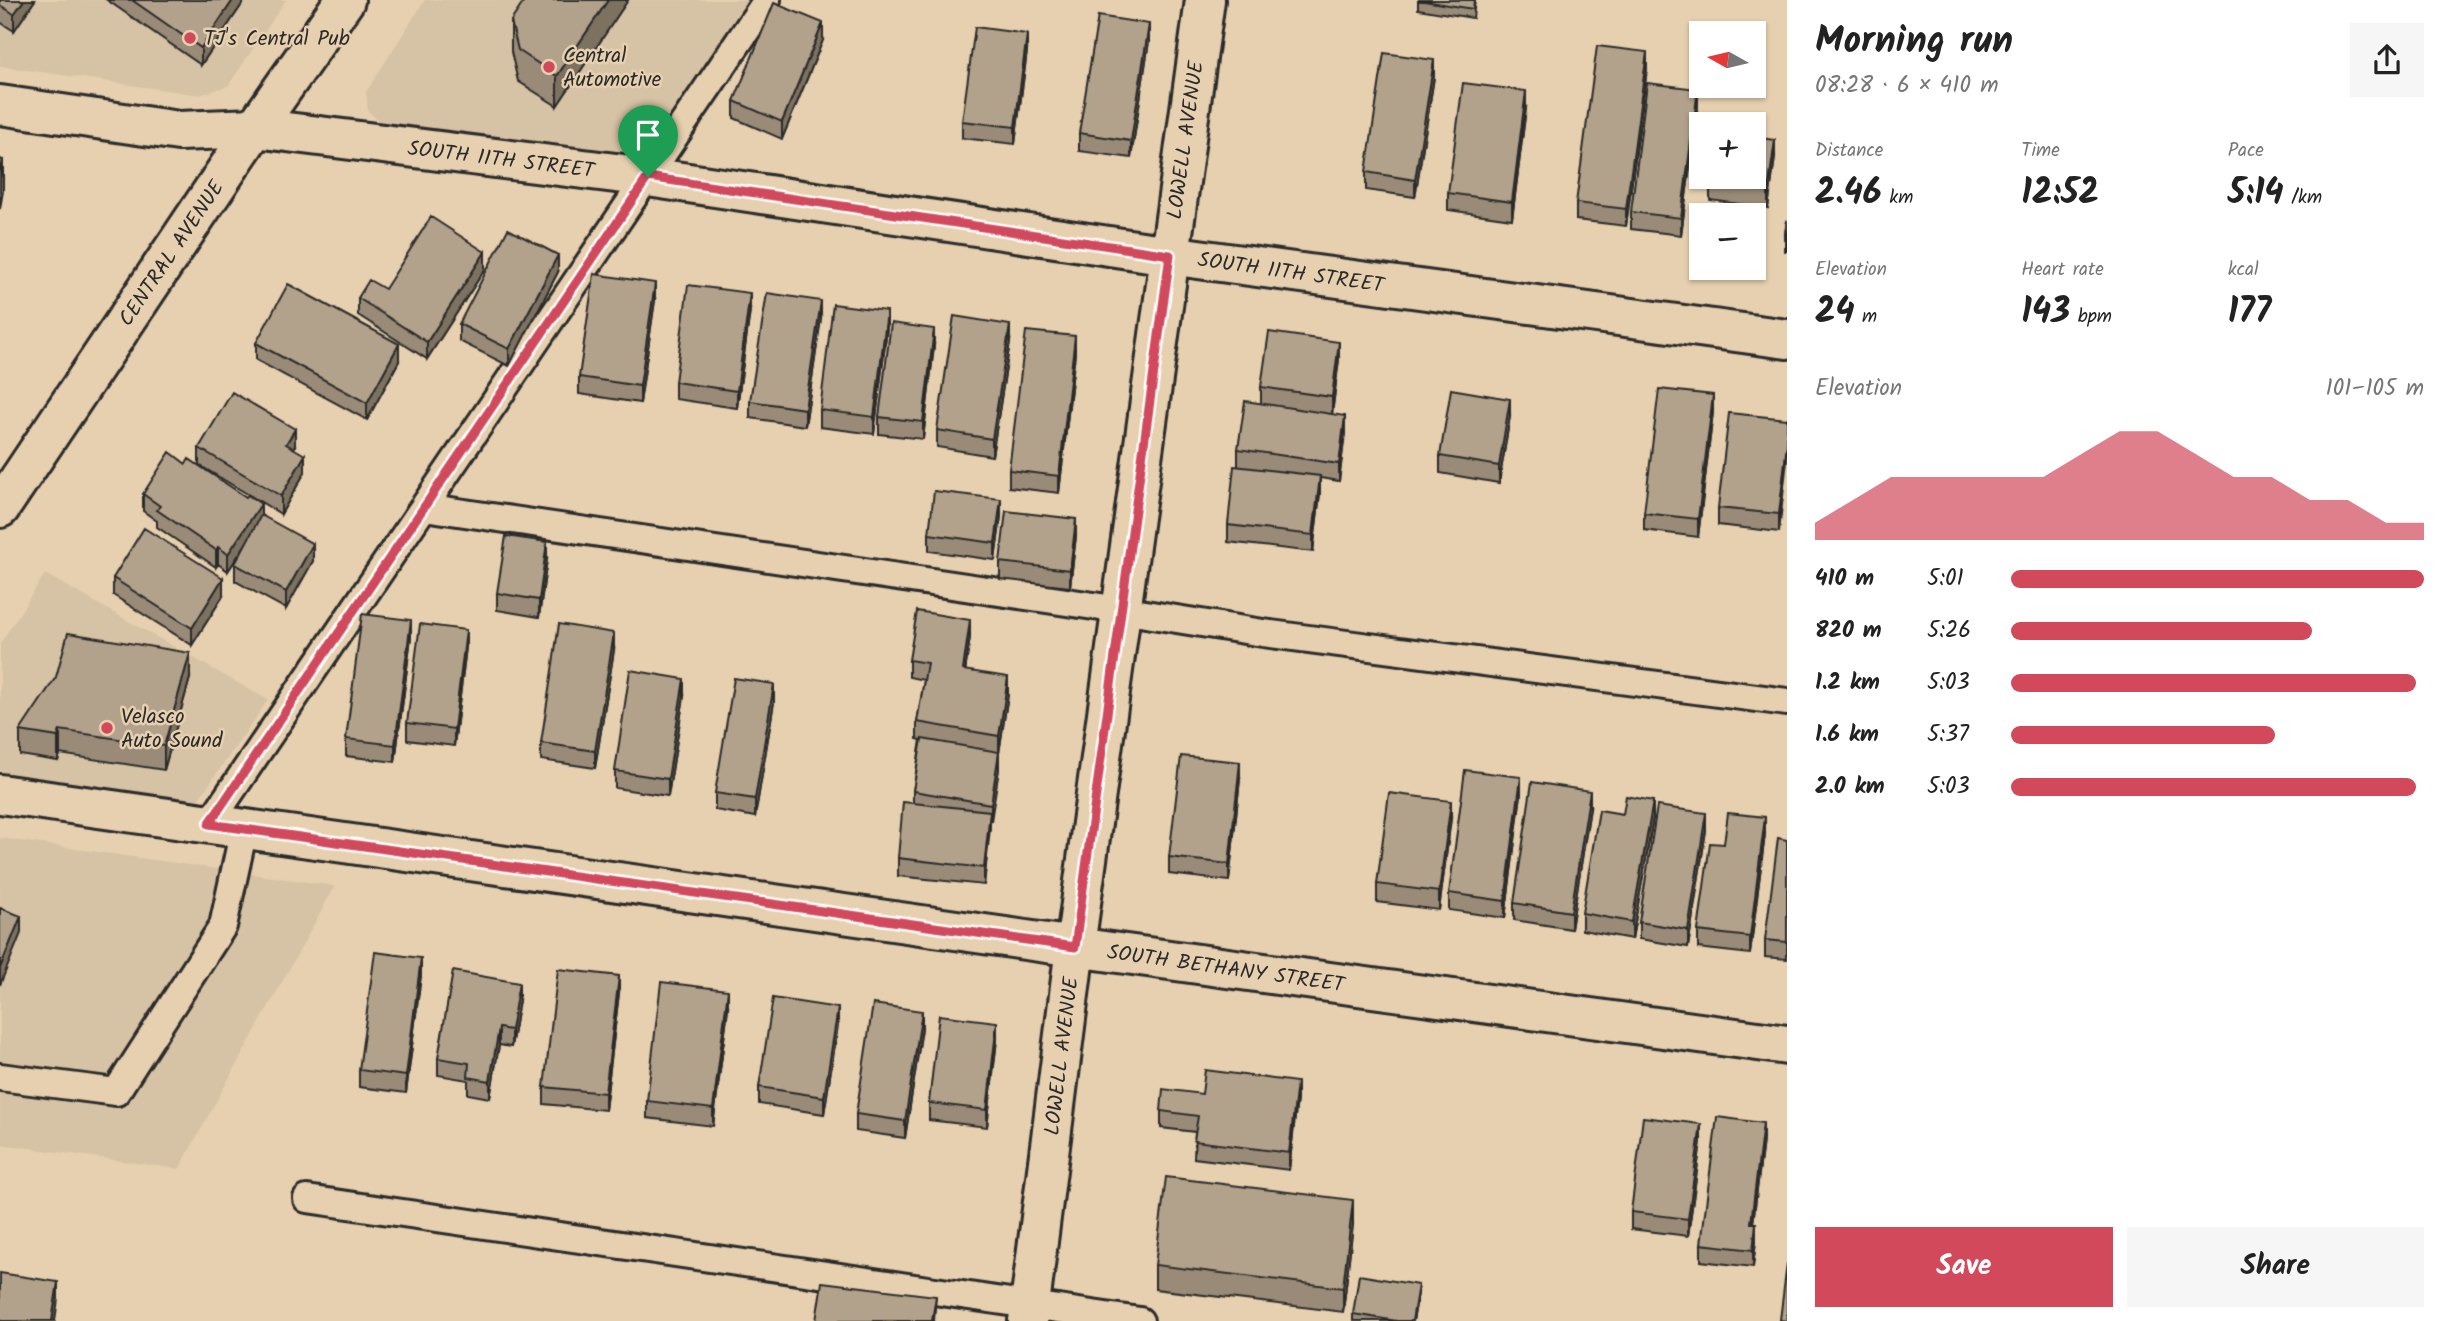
<!DOCTYPE html>
<meta charset="utf-8">
<style>
:root{--surface:#fff;--page:#f6f6f6;--text:#222;--muted:#767676;--accent:#d1495b}
body{margin:0;font-family:Kalam,sans-serif;background:var(--page);color:var(--text);height:100vh;display:flex;flex-direction:column;font-size:26px;white-space:nowrap}
*{box-sizing:border-box;margin:0}
p{font-size:23px;color:var(--muted)}
.icon{flex:none;width:38px;height:38px;fill:none;stroke:currentColor;stroke-width:2;stroke-linecap:round;stroke-linejoin:round}
.map{position:relative;flex:1;overflow:hidden}
.side{display:flex;flex-direction:column;background:var(--surface);width:665px}
.side>*{flex:none}
.needle{width:46px;rotate:278deg}
.tools{position:absolute;left:1689px;top:21px;display:grid;gap:14px}
.tools a{display:grid;place-items:center;width:77px;height:77px;border-radius:0px;background:var(--surface);box-shadow:0 2px 5px #0004;font-size:35px}
.pin{position:absolute;display:grid;place-items:center;width:60px;height:60px;color:#fff;margin:-72px -30px;border-radius:50% 50% 50% 0;rotate:-45deg;box-shadow:0 0 7px #0007}
.pin .icon{rotate:45deg}
.round{display:grid;place-items:center;flex:none;width:74px;height:74px;border-radius:0px;background:var(--page)}
.head{display:flex;align-items:center;justify-content:space-between;height:119px;padding:0 28px}
h1{font-size:38px;font-weight:800;line-height:52px}
.stats{display:grid;grid-template-columns:repeat(3,1fr);gap:10px;height:119px;padding:7px 28px}
.stats div{display:grid;align-content:center}
.stats b{font-size:35px;font-weight:800}
.stats small{font-size:19px;font-weight:400}
.stats p{font-size:19px}
.chart{height:196px;padding:14px 28px}
.chart p{display:flex;justify-content:space-between}
.chart svg{width:100%;height:126px;margin-top:7px;fill:var(--accent);opacity:.7}
.button{display:flex;gap:14px;margin-top:auto;padding:14px 28px}
.button a{flex:1;height:80px;border-radius:0px;background:var(--accent);color:#fff;font-size:28px;font-weight:800;line-height:80px;text-align:center}
.button a+a{background:var(--page);color:var(--text)}
ul{padding:0 28px;list-style:none;font-size:23px}
li{display:grid;grid-template-columns:112px 84px 1fr;align-items:center;height:52px}
li i{height:18px;border-radius:9px;background:var(--accent)}
main{display:flex;flex:1;min-height:0}
.map>svg:first-child{display:block}
</style>
<main>
<div class="map">
<svg width="1787" height="1321" viewBox="0 0 1787 1321">
<rect width="100%" height="100%" fill="#e6d0af"/>
<filter id="ink" filterUnits="userSpaceOnUse"><feTurbulence type="fractalNoise" baseFrequency=".0143" numOctaves="2"/><feDisplacementMap in="SourceGraphic" scale="14" xChannelSelector="R" yChannelSelector="G"/><feConvolveMatrix kernelMatrix="1 2 1 2 8 2 1 2 1" color-interpolation-filters="sRGB"/></filter>
<g filter="url(#ink)">
<!-- built -->
<path fill="#d6c2a4" d="M0,0H286L228,86L200,95L0,66Z
M425,0H754L645,157L396,126L379,121L368,111L366,92Z
M45,574L268,700L196,803L0,776V644Z
M0,838L335,886L179,1169L0,1144Z"/>
<g fill="none" stroke-linecap="round" stroke-linejoin="round">
<defs>
<path id="service" d="M424,507L1121,610L1263,633L1787,702
M209,824L767,0
M0,1077L116,1092L223,926L244,829
M307,1199L1140,1321"/>
<path id="minor" d="M0,105L179,131L255,128L648,177L1169,255L1787,339
M0,794L1075,947L1787,1045
M1028,1321L1075,947L1205,0"/>
<path id="secondary" d="M0,508L255,128L345,0"/>
</defs>
<!-- service casing -->
<use href="#service" stroke="#2b2b2b" stroke-width="32"/>
<!-- minor casing -->
<use href="#minor" stroke="#2b2b2b" stroke-width="44"/>
<!-- secondary casing -->
<use href="#secondary" stroke="#2b2b2b" stroke-width="44"/>
<!-- service -->
<use href="#service" stroke="#e6d0af" stroke-width="26"/>
<!-- minor -->
<use href="#minor" stroke="#e6d0af" stroke-width="38"/>
<!-- secondary -->
<use href="#secondary" stroke="#e6d0af" stroke-width="38"/>
</g>
<!-- wall -->
<path fill="#998b78" stroke="#2b2b2b" stroke-width="2" d="M0,0H35L14,31L0,22Z
M107,0H245L201,65Z
M628,0L557,106L518,81L511,52V21Z
M1475,0L1473,18L1418,9V1Z
M823,40L782,139L734,118V101Z
M1149,41L1131,158L1079,151V133Z
M1027,51L1015,144L962,138V121Z
M1647,69L1626,226L1576,220V203Z
M1434,77L1415,197L1366,190V172Z
M1698,106L1681,235L1631,229V212Z
M1526,108L1512,219L1448,210V193Z
M1775,157L1768,208L1710,200V183Z
M1787,220V251H1785V234Z
M485,269L427,359L358,315V298L385,289Z
M558,272L509,366L459,341V324Z
M655,300L640,403L579,394V377Z
M750,310L737,408L675,399V382Z
M821,318L805,426L750,418V401Z
M887,328L874,434L820,427V410Z
M1010,342L992,456L937,447V430Z
M256,343L399,361L367,420L256,360Z
M934,346L923,439L879,434V417Z
M1075,353L1059,493L1009,487V470Z
M1339,359L1332,414L1345,433L1339,481L1320,478V493L1313,552L1228,542V525L1238,467V449L1261,403V387Z
M1713,412L1698,537L1644,530V513Z
M1510,416L1499,483L1440,473V456Z
M1787,419L1779,532L1718,525V508Z
M295,446L294,449L305,472L281,514L199,465V448Z
M186,464L261,515L313,561L286,609L235,581V564L243,549L228,571L218,564L216,567L157,527V521L143,511V494Z
M1001,516L995,560L929,551V534Z
M1076,536L1070,587L1000,579V562Z
M547,559L539,617L497,610V593Z
M113,578L223,596L192,645L113,595Z
M411,637L395,762L346,756V739Z
M970,637L965,671L1008,694L999,753V769L990,821L984,885L898,876V858L913,803V791L921,740L917,739V722L924,680L909,677V660Z
M466,647L454,746L407,740V723Z
M614,650L595,768L541,760V743Z
M190,678L164,770L60,754L58,761L20,755V731Z
M684,696L668,796L615,788V771Z
M774,702L755,817L715,810V793Z
M1240,779L1229,881L1169,874V857Z
M1521,794L1505,918L1449,910V893Z
M1590,808L1571,929L1514,920V903Z
M1451,818L1439,910L1377,902V884Z
M1653,818L1632,939L1582,930V913Z
M1706,830L1688,947L1639,939V922Z
M1765,834L1750,954L1698,948V931L1724,844Z
M1787,840V959L1765,957V940Z
M421,975L406,1093L359,1087V1070Z
M619,993L605,1110L544,1104V1087Z
M519,1000L511,1047L499,1045L490,1098L468,1094V1080L438,1075V1058Z
M728,1008L713,1126L647,1118V1101Z
M838,1025L824,1114L759,1104V1087Z
M922,1028L905,1138L856,1131V1114Z
M997,1039L987,1127L929,1120V1103Z
M1202,1094L1297,1099L1289,1170L1194,1158L1195,1132L1161,1128V1111Z
M1763,1140L1753,1223L1756,1240L1753,1267L1701,1261V1244Z
M1701,1141L1688,1236L1631,1229V1212Z
M1353,1224L1343,1312L1155,1289V1265Z
M1418,1293L1413,1321H1353V1314Z"/>
<!-- shaded-wall -->
<path fill="#7d7161" stroke="#2b2b2b" stroke-width="2" d="M24,0H35L14,31V14Z
M233,0H245L201,65V48Z
M608,0H628L557,106V76Z
M823,23V40L782,139V122Z
M1149,24V41L1131,158V141Z
M1027,34V51L1015,144V127Z
M1647,52V69L1626,226V209Z
M1434,60V77L1415,197V180Z
M1698,89V106L1681,235V218Z
M1526,91V108L1512,219V202Z
M1775,140V157L1768,208V191Z
M3,160V191L0,209V178Z
M485,252V269L427,359V342Z
M558,255V272L509,366V349Z
M655,283V300L640,403V386Z
M750,293V310L737,408V391Z
M821,301V318L805,426V409Z
M887,311V328L874,434V417Z
M1010,325V342L992,456V439Z
M934,329V346L923,439V422Z
M1075,336V353L1059,493V476Z
M1339,342V359L1332,414V397Z
M399,344V361L367,420V403Z
M1713,395V412L1698,537V519Z
M1510,399V416L1499,483V466Z
M1345,416V433L1339,481V464Z
M295,429V446L286,461V444Z
M1787,443V460L1779,532V514Z
M305,455V472L281,514V496Z
M1320,476V493L1313,552V535Z
M1001,499V516L995,560V543Z
M261,504V521L228,571V554Z
M1076,519V536L1070,587V570Z
M547,542V559L539,617V600Z
M313,544V561L286,609V592Z
M218,547V564L216,567V550Z
M223,578V596L192,645V628Z
M411,620V637L395,762V745Z
M970,620V637L963,687V670Z
M466,630V647L454,746V729Z
M614,633V650L595,768V751Z
M190,653V678L164,770V746Z
M1008,677V694L999,753V769L991,821V804L999,752V736Z
M684,679V696L668,796V779Z
M774,684V702L755,817V799Z
M60,730V754L58,761V737Z
M1240,762V779L1229,881V864Z
M1521,777V794L1505,918V901Z
M1590,791V808L1571,929V912Z
M1451,801V818L1439,910V892Z
M1653,801V818L1632,939V922Z
M990,811V828L984,885V868Z
M1706,813V830L1688,947V930Z
M1765,817V834L1750,954V937Z
M21,916V933L0,985V968Z
M421,958V975L406,1093V1076Z
M619,976V993L605,1110V1093Z
M519,983V1000L511,1047V1030Z
M728,990V1008L713,1126V1109Z
M838,1008V1025L824,1114V1097Z
M922,1011V1028L905,1138V1121Z
M997,1022V1039L987,1127V1110Z
M499,1028V1045L490,1098V1081Z
M1297,1082V1099L1289,1170V1153Z
M1763,1123V1140L1751,1240V1223Z
M1701,1124V1141L1688,1236V1219Z
M1353,1200V1224L1343,1312V1288Z
M1756,1223V1240L1753,1267V1250Z
M58,1282V1299L55,1321H52Z
M1418,1285V1293L1413,1321H1412Z
M936,1296L934,1321H932Z"/>
<!-- building -->
<path fill="#b2a28b" stroke="#2b2b2b" stroke-width="2" d="M0,0H24L14,14L0,5Z
M132,0H233L201,48Z
M525,0H608L557,76L518,50L511,21Z
M1418,0H1474L1473,9Z
M774,3L823,23L782,122L734,101Z
M1098,16L1149,24L1131,141L1079,133Z
M975,27L1027,34L1015,127L962,121Z
M1597,46L1647,52L1626,209L1576,203Z
M1384,53L1434,60L1415,180L1366,172Z
M1463,83L1526,91L1512,202L1448,193Z
M1647,83L1698,89L1681,218L1631,212Z
M1754,137L1775,140L1768,191L1710,183L1711,177H1754Z
M0,159L3,160L0,178Z
M431,217L485,252L427,342L358,298L369,280L385,289Z
M1787,220V234H1785Z
M508,229L558,255L509,349L459,324Z
M594,274L655,283L640,386L579,377Z
M288,284L399,344L367,403L256,343Z
M688,285L750,293L737,391L675,382Z
M767,293L821,301L805,409L750,401Z
M833,304L887,311L874,417L820,410Z
M954,316L1010,325L992,439L937,430Z
M891,323L934,329L923,422L879,417Z
M1026,331L1075,336L1059,476L1009,470Z
M1269,332L1339,342L1332,397L1261,387Z
M1451,389L1510,399L1499,466L1440,456Z
M1659,389L1713,395L1698,519L1644,513Z
M232,392L295,429L286,444L305,455L281,496L199,448Z
M1245,401L1345,416L1339,464L1238,449Z
M1729,413L1787,419V443L1779,514L1718,508Z
M170,452L186,464L189,459L246,497L248,495L261,504L228,554L218,547L216,550L157,510L160,506L143,494Z
M1234,466L1320,476L1313,535L1228,525Z
M934,491L1001,499L995,543L929,534Z
M1006,511L1076,519L1070,570L1000,562Z
M261,515L313,544L286,592L235,564Z
M144,528L223,578L192,628L113,578Z
M506,536L547,542L539,600L497,593Z
M917,611L970,620L963,670L1008,677L999,736L917,722L927,663L909,660Z
M362,614L411,620L395,745L346,739Z
M420,624L466,630L454,729L407,723Z
M559,624L614,633L595,751L541,743Z
M68,633L190,653L164,746L60,730L58,737L20,731L56,677Z
M630,670L684,679L668,779L615,771Z
M734,678L774,684L755,799L715,793Z
M922,739L999,752L991,804L913,791Z
M1181,756L1240,762L1229,864L1169,857Z
M1465,770L1521,777L1505,901L1449,893Z
M1532,782L1590,791L1571,912L1514,903Z
M1389,793L1451,801L1439,892L1377,884Z
M1626,796L1653,801L1632,922L1582,913L1599,810L1623,814Z
M903,802L990,811L984,868L898,858Z
M1657,806L1706,813L1688,930L1639,922Z
M1728,813L1765,817L1750,937L1698,931L1710,843L1724,844Z
M1778,838L1787,840V942L1765,940Z
M0,908L21,916L0,968Z
M375,952L421,958L406,1076L359,1070Z
M558,969L619,976L605,1093L544,1087Z
M453,971L519,983L511,1030L499,1028L490,1081L468,1077L469,1063L438,1058Z
M661,982L728,990L713,1109L647,1101Z
M773,998L838,1008L824,1097L759,1087Z
M873,1004L922,1011L905,1121L856,1114Z
M939,1015L997,1022L987,1110L929,1103Z
M1205,1070L1297,1082L1289,1153L1194,1141L1198,1116L1161,1111L1163,1089L1202,1094Z
M1643,1117L1701,1124L1688,1219L1631,1212Z
M1717,1117L1763,1123L1751,1223H1756L1753,1250L1701,1244Z
M1166,1177L1353,1200L1343,1288L1155,1265Z
M1787,1263V1321L1780,1320Z
M0,1273L58,1282L52,1321H0Z
M1359,1275L1418,1285L1412,1321H1397L1353,1314Z
M822,1282L936,1296L932,1321H816Z"/>
</g>
<g fill="none" stroke-linecap="round" stroke-linejoin="round" filter="url(#ink)">
<defs>
<path id="route" d="M648,177L1170,255L1075,947L209,824Z"/>
</defs>
<!-- route casing -->
<use href="#route" stroke="#fff" stroke-width="14"/>
<!-- route -->
<use href="#route" stroke="#d1495b" stroke-width="9"/>
</g>
<!-- markers -->
<g fill="#d1495b" stroke="#e6d0af" stroke-width="2.5">
<circle cx="190" cy="38" r="7"/>
<circle cx="549" cy="67" r="7"/>
<circle cx="107" cy="728" r="7"/>
</g>
<g text-anchor="middle" stroke-width="5" stroke-linejoin="round" paint-order="stroke">
<!-- poi labels -->
<g font-size="21" fill="#2b2b2b" stroke="#e6d0af" text-anchor="start">
<text x="204" y="45">TJ's Central Pub</text>
<text x="563" y="62">Central<tspan x="563" dy="24">Automotive</tspan></text>
<text x="121" y="723">Velasco<tspan x="121" dy="24">Auto Sound</tspan></text>
</g>
<!-- street labels -->
<g font-size="21" fill="#2b2b2b" stroke="#e6d0af">
<text transform="translate(1185 140) rotate(-82)" y="7">LOWELL AVENUE</text>
<text transform="translate(501 159) rotate(7)" y="7">SOUTH 11TH STREET</text>
<text transform="translate(171 253) rotate(-56)" y="7">CENTRAL AVENUE</text>
<text transform="translate(1291 272) rotate(8)" y="7">SOUTH 11TH STREET</text>
<text transform="translate(1226 968) rotate(8)" y="7">SOUTH BETHANY STREET</text>
<text transform="translate(1061 1056) rotate(-83)" y="7">LOWELL AVENUE</text>
</g>
</g>
</svg>
<div class="tools">
<a><svg class="needle" viewBox="-14 -14 28 28"><path d="M0-13l5 13h-10z" fill="#e53935"/><path d="M0 13l5-13h-10z" fill="#767676"/></svg></a>
<a>+</a>
<a>−</a>
</div>
<div class="pin" style="left:648px;top:177px;background:#1e9e55"><svg class="icon" aria-label="arrive" viewBox="0 0 24 24"><path d="M6 21V4h12l-3 4 3 4H6"/></svg></div>
</div>
<section class="side">
<div class="head"><div><h1>Morning run</h1><p>08:28 · 6 × 410 m</p></div><a class="round"><svg class="icon" aria-label="share" viewBox="0 0 24 24"><path d="M12 15V3M7 8l5-5 5 5M5 13v7h14v-7"/></svg></a></div>
<div class="stats">
<div><p>Distance</p><b>2.46<small> km</small></b></div>
<div><p>Time</p><b>12:52</b></div>
<div><p>Pace</p><b>5:14<small> /km</small></b></div>
</div>
<div class="stats">
<div><p>Elevation</p><b>24<small> m</small></b></div>
<div><p>Heart rate</p><b>143<small> bpm</small></b></div>
<div><p>kcal</p><b>177</b></div>
</div>
<div class="chart"><p><span>Elevation</span>101–105 m</p>
<svg viewBox="0 0 160 44" preserveAspectRatio="none"><path d="M0 44V38L10 30L20 22L30 22L40 22L50 22L60 22L70 14L80 6L90 6L100 14L110 22L120 22L130 30L140 30L150 38L160 38V44z"/></svg>
</div>
<ul>
<li><b>410 m</b>5:01<i style="width:100%"></i></li>
<li><b>820 m</b>5:26<i style="width:73%"></i></li>
<li><b>1.2 km</b>5:03<i style="width:98%"></i></li>
<li><b>1.6 km</b>5:37<i style="width:64%"></i></li>
<li><b>2.0 km</b>5:03<i style="width:98%"></i></li>
</ul>
<div class="button"><a>Save</a><a>Share</a></div>
</section>
</main>
